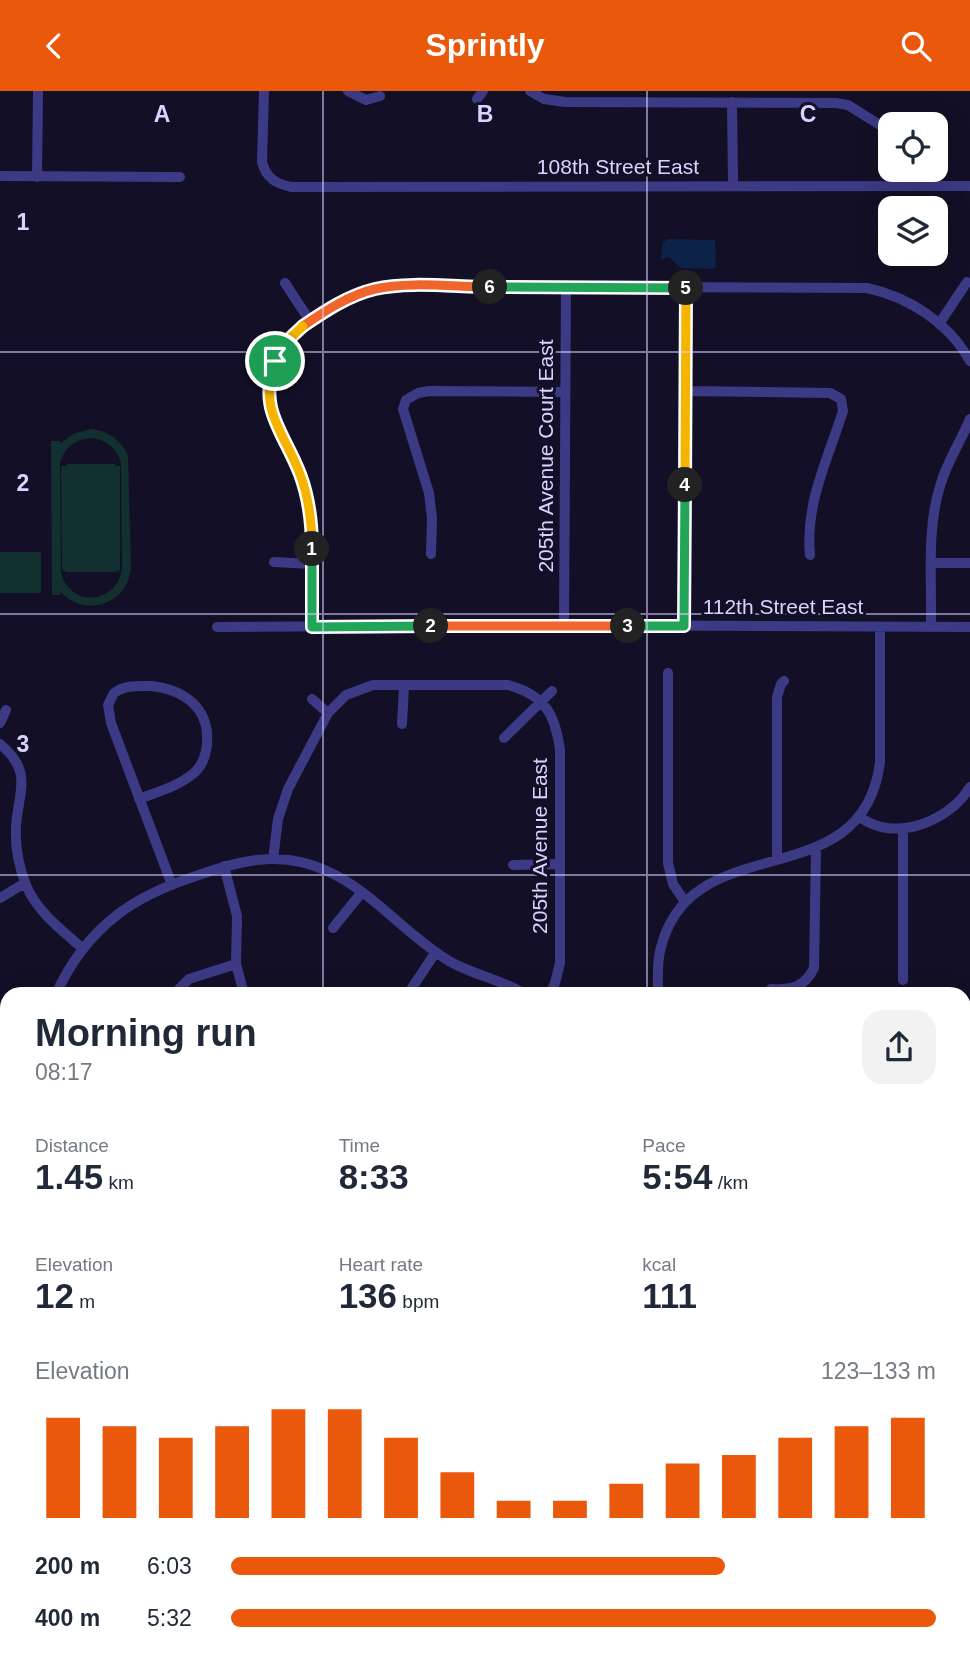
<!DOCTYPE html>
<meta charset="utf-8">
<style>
:root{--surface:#fff;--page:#f2f2f3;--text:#1f2937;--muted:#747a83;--accent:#ea580c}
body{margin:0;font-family:Arial,sans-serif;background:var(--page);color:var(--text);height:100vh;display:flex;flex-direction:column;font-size:26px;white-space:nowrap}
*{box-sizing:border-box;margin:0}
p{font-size:23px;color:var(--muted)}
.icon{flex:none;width:38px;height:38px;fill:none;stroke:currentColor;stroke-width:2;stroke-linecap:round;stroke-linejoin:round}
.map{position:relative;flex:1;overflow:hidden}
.details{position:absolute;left:0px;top:896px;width:971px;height:672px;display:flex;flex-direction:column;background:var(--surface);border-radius:21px 21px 0 0;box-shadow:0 7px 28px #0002}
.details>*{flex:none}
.fabs{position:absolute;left:878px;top:21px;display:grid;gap:14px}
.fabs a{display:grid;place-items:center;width:70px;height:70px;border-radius:14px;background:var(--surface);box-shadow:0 7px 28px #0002;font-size:35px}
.pin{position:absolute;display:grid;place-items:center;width:60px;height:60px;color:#fff;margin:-30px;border:4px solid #fff;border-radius:50%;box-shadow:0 2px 7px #0007}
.km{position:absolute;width:35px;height:35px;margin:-18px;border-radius:50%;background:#222;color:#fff;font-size:19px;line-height:35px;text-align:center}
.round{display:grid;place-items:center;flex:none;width:74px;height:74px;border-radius:21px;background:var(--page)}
.headline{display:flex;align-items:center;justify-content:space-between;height:119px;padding:0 35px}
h1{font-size:38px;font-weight:600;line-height:52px}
.metrics{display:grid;grid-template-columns:repeat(3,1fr);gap:10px;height:119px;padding:7px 35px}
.metrics div{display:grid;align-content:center}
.metrics b{font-size:35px;font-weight:600}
.metrics small{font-size:19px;font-weight:400}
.metrics p{font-size:19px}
.chart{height:196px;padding:14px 35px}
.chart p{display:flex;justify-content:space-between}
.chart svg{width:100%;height:126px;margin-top:7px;stroke:var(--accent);stroke-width:6}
ul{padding:0 35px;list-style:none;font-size:23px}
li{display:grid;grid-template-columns:112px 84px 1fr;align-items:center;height:52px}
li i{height:18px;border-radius:9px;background:var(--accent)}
header{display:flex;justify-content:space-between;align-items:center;height:91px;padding:0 35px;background:var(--accent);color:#fff;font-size:32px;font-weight:600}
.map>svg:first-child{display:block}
</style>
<header><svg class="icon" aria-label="back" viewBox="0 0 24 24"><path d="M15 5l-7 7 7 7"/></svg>Sprintly<svg class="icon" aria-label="search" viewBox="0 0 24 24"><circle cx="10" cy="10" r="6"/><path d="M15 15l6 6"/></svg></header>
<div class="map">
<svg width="970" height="1568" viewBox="0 0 970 1568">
<rect width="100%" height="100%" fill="#130f26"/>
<!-- green -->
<path fill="#12302f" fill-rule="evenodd" d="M91,338C109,340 121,349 128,365L131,476C128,513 86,528 61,501L60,504H52L51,350H60V353L73,343ZM94,347C108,350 117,358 121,372L122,476C119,513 71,518 61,482L60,372C65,356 76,347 94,347Z
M67,373H115V375H120V479L115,481H67L62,479L61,375H66Z
M0,461H41V502H0Z
M314,1561H353V1568H314Z
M834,1561H870V1568H834Z"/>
<!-- water -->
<path fill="#0c2248" d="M667,148L715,149L716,176L712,178L681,177L668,166L661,169L662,153Z"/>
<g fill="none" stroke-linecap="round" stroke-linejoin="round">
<!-- minor -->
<path stroke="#3d3a85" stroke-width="10" d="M264,0L262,71C266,87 276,93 292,96L970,95
M348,0L366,9L380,5
M530,0L544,8L565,11L836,12L848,14L891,41
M477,8L483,0
M732,11L733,95
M899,79V95
M0,85L180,86
M37,86L38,0
M285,192L310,230
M939,233L967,191
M686,300L830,302L841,308L843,320C828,368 805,412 810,464
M431,463L432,427L429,402L403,318L406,309L418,302L429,300L565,301
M274,471L312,473
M932,472H969
M564,534L566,195
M684,535L686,196
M217,536L564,534L970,536
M312,536C312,496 317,452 308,413C304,393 297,375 288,357C283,346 275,335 271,324C249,253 337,200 397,195L867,197C909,206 949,232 970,270
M931,536C932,489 926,437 941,392C948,369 961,350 970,328
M668,582V772L673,793L685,811
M312,608L328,622
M0,632L6,619
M402,633L404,594
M504,647L552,600
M0,653C34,681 18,701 16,736C15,756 19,776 26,794C37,821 62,839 83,858
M139,708C157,701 179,695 194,682C202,675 206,664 207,653C210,617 184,598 150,595C138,595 125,594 114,602L108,614L111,632L172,794
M860,726C894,752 949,731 970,696
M273,768L278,728L288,698L328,622L346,604L373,594H508C545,604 555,623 560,659V872L555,892L550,903
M777,768V606L781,593L784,590
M513,774L560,773
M224,775L237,825L236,873L244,903
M0,807L25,792
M333,837L362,801
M903,889V739
M771,898C791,899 805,896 814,877L816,757
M56,903C70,872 90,845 117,824C140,806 166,795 193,786C238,770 280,758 327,780C372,800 404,842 446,868C470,884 500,887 524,903
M174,903L189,888L236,873
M408,903L435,862
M658,903C658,889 657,874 660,860C689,732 863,810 880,671V536
M964,986H970
M0,990L7,984
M0,1079L7,1084
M964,1154L970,1153
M0,1270H7
M0,1338H7
M964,1343H970
M0,1437L7,1441
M0,1539L7,1536
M99,1561L103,1568
M164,1561L165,1568
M269,1561V1568
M366,1561V1568
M568,1561V1568
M452,1568V1561
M715,1568L716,1561"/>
</g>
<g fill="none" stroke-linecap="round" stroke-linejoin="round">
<defs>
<path id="split-1" d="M275,270C258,320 283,339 300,383C309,407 312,432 312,458"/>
<path id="split-2" d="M312,458V536L431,535"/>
<path id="split-3" d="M431,535H628"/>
<path id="split-4" d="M628,535H684L685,394"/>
<path id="split-5" d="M685,394L686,197"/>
<path id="split-6" d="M490,196L686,197"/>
<path id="split-7" d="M303,235C325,220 349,204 375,198C408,190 456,196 490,196"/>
<path id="split-8" d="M275,270L288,249L303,235"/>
</defs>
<!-- split-1 casing -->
<use href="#split-1" stroke="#fff" stroke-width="14"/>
<!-- split-2 casing -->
<use href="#split-2" stroke="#fff" stroke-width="14"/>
<!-- split-3 casing -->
<use href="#split-3" stroke="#fff" stroke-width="14"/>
<!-- split-4 casing -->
<use href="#split-4" stroke="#fff" stroke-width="14"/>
<!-- split-5 casing -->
<use href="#split-5" stroke="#fff" stroke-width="14"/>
<!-- split-6 casing -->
<use href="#split-6" stroke="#fff" stroke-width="14"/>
<!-- split-7 casing -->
<use href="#split-7" stroke="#fff" stroke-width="14"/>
<!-- split-8 casing -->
<use href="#split-8" stroke="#fff" stroke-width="14"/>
<!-- split-1 -->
<use href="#split-1" stroke="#f5b400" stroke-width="9"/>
<!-- split-2 -->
<use href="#split-2" stroke="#22a559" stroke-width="9"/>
<!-- split-3 -->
<use href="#split-3" stroke="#f0652b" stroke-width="9"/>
<!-- split-4 -->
<use href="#split-4" stroke="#22a559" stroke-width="9"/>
<!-- split-5 -->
<use href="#split-5" stroke="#f5b400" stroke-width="9"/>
<!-- split-6 -->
<use href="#split-6" stroke="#22a559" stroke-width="9"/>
<!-- split-7 -->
<use href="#split-7" stroke="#f0652b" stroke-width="9"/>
<!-- split-8 -->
<use href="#split-8" stroke="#f5b400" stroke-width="9"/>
</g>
<!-- grid -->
<path fill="none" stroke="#d9d4ff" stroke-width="2" stroke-opacity="0.55" d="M323,0V903M647,0V903M0,261H970M0,523H970M0,784H970M0,1045H7M964,1045H970M0,1307H7M964,1307H970M323,1561V1568M647,1561V1568"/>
<g text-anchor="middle" stroke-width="6" stroke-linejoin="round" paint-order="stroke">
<!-- street labels -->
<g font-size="21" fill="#d9d4ff" stroke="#130f26">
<text x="618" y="83">108th Street East</text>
<text transform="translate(546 365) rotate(-90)" y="7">205th Avenue Court East</text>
<text x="783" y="523">112th Street East</text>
<text transform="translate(540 755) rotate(-90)" y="7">205th Avenue East</text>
</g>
</g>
<g font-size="23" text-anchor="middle" font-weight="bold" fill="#d9d4ff" stroke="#130f26" stroke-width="6" stroke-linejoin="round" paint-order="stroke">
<text x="162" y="31">A</text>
<text x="485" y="31">B</text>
<text x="808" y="31">C</text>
<text x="23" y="139">1</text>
<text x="23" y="400">2</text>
<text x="23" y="661">3</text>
</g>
</svg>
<div class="fabs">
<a><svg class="icon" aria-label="locate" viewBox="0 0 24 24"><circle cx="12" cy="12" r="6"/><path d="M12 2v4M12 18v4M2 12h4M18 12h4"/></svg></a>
<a><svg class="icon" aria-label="layers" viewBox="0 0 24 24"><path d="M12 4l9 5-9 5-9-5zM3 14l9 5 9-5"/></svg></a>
</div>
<div class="pin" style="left:275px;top:270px;background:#1e9e55"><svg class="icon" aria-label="arrive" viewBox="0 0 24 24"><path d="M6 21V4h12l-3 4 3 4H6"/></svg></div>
<b class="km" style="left:312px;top:458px">1</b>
<b class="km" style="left:431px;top:535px">2</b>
<b class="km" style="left:628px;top:535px">3</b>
<b class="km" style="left:685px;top:394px">4</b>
<b class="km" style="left:686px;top:197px">5</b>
<b class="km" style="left:490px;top:196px">6</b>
<section class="details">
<div class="headline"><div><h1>Morning run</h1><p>08:17</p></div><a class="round"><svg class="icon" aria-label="share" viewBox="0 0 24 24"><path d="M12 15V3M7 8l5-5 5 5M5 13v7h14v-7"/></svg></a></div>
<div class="metrics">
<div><p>Distance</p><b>1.45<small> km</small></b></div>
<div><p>Time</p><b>8:33</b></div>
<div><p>Pace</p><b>5:54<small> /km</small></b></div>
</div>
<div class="metrics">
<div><p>Elevation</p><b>12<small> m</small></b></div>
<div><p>Heart rate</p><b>136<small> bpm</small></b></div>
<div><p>kcal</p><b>111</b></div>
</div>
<div class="chart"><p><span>Elevation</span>123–133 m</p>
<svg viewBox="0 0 160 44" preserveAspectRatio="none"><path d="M5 44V9M15 44V12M25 44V16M35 44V12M45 44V6M55 44V6M65 44V16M75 44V28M85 44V38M95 44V38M105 44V32M115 44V25M125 44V22M135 44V16M145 44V12M155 44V9"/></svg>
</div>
<ul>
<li><b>200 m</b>6:03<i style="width:70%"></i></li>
<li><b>400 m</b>5:32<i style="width:100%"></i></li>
</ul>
</section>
</div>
